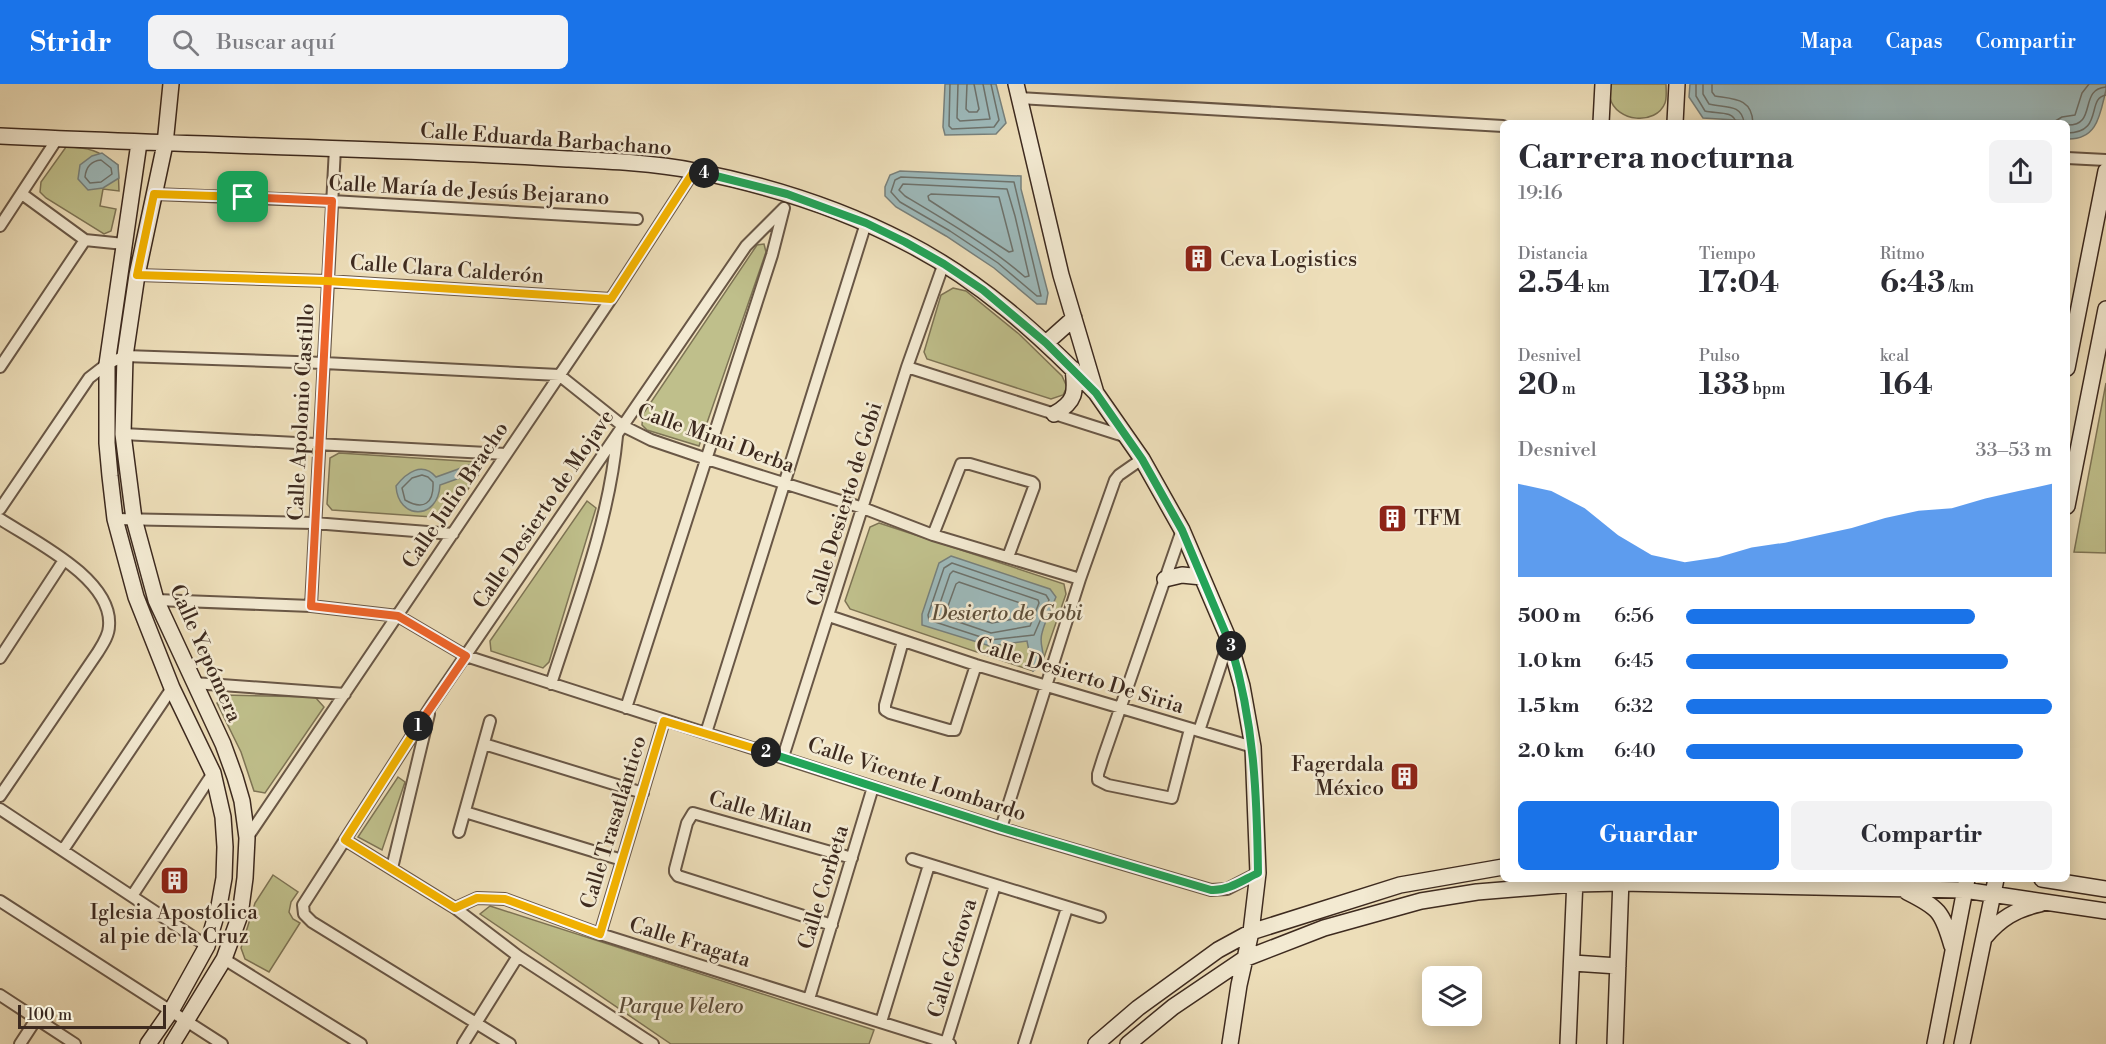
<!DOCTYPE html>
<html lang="es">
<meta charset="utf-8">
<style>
:root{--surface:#fff;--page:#f2f2f3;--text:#2b2b33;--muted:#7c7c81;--accent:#1a73e8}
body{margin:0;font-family:"Libre Bodoni",serif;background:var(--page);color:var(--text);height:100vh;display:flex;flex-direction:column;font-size:22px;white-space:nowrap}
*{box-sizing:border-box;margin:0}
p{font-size:20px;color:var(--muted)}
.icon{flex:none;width:33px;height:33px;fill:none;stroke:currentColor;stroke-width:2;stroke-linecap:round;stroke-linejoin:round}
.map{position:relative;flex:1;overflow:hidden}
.panel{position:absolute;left:1500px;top:36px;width:570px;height:762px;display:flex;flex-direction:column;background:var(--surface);border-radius:9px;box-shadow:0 3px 15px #0003}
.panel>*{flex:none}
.tools{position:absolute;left:1422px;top:882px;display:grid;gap:12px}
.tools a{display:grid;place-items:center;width:60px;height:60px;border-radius:9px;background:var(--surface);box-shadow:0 3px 15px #0003;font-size:30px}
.scale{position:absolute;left:18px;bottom:15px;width:148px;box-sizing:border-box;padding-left:6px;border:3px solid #3d2a1f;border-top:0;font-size:16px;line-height:21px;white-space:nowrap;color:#3d2a1f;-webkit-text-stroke:4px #f3ead2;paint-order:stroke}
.pin{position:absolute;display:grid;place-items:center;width:51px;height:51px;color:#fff;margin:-26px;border-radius:12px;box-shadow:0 3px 9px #0006}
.km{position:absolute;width:30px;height:30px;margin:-15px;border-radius:50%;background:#222;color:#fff;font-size:16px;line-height:30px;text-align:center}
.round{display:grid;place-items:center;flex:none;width:63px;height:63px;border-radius:9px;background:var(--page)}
.head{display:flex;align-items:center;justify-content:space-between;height:102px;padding:0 18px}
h1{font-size:33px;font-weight:700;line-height:45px}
.stats{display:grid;grid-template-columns:repeat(3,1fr);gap:9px;height:102px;padding:6px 18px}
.stats div{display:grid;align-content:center}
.stats b{font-size:30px;font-weight:700}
.stats small{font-size:16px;font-weight:400}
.stats p{font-size:16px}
.chart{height:168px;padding:12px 18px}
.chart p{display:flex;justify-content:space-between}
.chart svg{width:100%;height:108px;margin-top:6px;fill:var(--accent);opacity:.7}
.button{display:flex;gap:12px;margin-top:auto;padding:12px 18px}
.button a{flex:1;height:69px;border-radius:9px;background:var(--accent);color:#fff;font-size:24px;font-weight:700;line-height:69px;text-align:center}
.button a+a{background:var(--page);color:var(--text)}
ul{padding:0 18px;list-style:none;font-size:20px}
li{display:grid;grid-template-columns:96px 72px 1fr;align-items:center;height:45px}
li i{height:15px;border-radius:8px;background:var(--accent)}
header{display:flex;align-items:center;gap:36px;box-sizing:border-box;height:84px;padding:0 30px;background:var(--accent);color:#fff}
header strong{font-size:28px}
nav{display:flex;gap:33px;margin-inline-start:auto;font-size:21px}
.search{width:420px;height:54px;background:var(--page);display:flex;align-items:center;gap:15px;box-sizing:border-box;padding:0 21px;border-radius:9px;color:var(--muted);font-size:22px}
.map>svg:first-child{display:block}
</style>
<header>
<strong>Stridr</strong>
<div class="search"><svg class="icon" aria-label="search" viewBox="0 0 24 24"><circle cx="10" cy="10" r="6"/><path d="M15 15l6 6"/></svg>Buscar aquí</div>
<nav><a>Mapa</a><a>Capas</a><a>Compartir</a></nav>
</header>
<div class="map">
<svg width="2106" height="960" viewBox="0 0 2106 960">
<rect width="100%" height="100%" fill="#eddeb9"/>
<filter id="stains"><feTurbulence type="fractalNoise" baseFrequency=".00333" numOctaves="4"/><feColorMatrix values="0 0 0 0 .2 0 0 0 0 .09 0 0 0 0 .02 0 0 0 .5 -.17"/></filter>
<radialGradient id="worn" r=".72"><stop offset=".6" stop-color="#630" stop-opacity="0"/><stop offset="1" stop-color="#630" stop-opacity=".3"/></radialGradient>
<!-- green -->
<path fill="#bfbf8b" stroke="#7e7455" stroke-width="1.5" d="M1611,0H1666C1666,5 1667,14 1665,19C1656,42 1616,38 1610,14C1609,10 1611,4 1611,0Z
M66,63C89,63 99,67 118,81L119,107L103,105L100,122L116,125L111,147L104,150L46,114L40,108L41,98Z
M764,160L766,168L699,362L647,346L642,341L643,330L757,161Z
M953,204L966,207L1019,250L1062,292L1067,303L1063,311L1051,315L927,275L924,268L941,211Z
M2106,299V469L2074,468Z
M339,369L478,378L482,386L447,434L332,426L327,420L330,374Z
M587,417L596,424L549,578L543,584L491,567L490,557Z
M879,439L1064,500L1066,510L1041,582L1033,587L850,525L845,517L870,443Z
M223,611L315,613L324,623L265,709L254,707L241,668L217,619Z
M398,693L405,698L382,766L358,753Z
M273,791L298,808L291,818L289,828L293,835L300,839L269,888L245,875L241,864L255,819Z
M490,822L874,946L869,960H671L480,830Z"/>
<!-- water -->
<path fill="#9db9ba" stroke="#77807c" stroke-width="1.5" d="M945,0H996L1006,39L996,50L945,51L943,43Z
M1690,0H2106V6C2100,30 2098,56 2067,55V39H1784L1703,34L1689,13Z
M102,69L118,81L119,94L103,104L88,106L78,95L80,81L92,72Z
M900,87L1021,92V105L1048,209L1046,220H1037L994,184L946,152L896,123L885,112V103L890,91Z
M478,378L482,386L440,401C438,437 398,436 396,402C406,389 422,377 436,393Z
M951,472L1050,505L1056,513C1051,525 1045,537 1042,549C1037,566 1053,574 1033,587L1027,557L990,562L922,541V530L939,479Z"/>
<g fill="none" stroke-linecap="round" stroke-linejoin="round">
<!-- shore -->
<path stroke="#6d726c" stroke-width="1.5" d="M950,0L949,42L952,45L994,43L999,36L991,0
M958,0L957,34L960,37L990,35L983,0
M967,0L966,25L969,28H977L979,25L974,0
M1696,0V12L1705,27C1716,30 1734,26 1736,39
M1703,0V10L1709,20C1724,24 1742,19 1744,39
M1712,0V8L1715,12C1734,15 1752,14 1753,39
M2052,39L2062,33L2075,31L2082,9L2089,0
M2067,41C2098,42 2078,5 2106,3
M2067,49C2104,49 2086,14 2106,11
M101,76L111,84L112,90L101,98L90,99L85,93C86,83 91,77 101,76Z
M901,93L1014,98L1041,212H1037L998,179L950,147L900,118L891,108L895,96Z
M903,100L1007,105L1015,132L1029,192L1025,193C988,161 947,137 905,112L899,106Z
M931,110L999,113L1013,167L1009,168L929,116L928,112Z
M422,391L428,393L433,398C434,419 424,427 405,416L402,404L412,394Z
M952,479L1046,511L1049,516L1034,551L990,556L929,536L928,531L944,484Z
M953,487L1038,516L1039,519L1030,542L991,549L938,531L937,528L950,490Z
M959,498L1026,521L1027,524L1024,533L992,539L950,526L948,522L956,500Z"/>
<defs>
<path id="street" d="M1019,14L1503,42
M2067,74L2106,76
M22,110L85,156L124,160
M154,110L332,117L637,135
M0,142L57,55
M137,191L327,197L611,215
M0,283L85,156
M907,283L1127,353
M123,350L506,370
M0,425L89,294L107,280L125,272L324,279L559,291L623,342L651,356L707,375L863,424L933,451L1080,495
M0,435C34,457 113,495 109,542C109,551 103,560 98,568L0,712
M115,435L314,439L453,450
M1182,446L1103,674L1098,690V696L1108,701L1172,714L1190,645
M933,451L961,380H970L1032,398L1034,400V403L1008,473
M156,516L311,522L398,532L466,572L1001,744L1211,806L1227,805L1258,789
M311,522L335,64
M829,532L976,581L1253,663
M903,557L885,621V626L890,629L949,646H955L976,581
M0,574L64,476
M194,599L345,610
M551,600C577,519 609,438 617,352
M626,624L772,171L784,124
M1199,647L1229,556
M706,649L866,139
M484,660L643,709
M783,673L907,283L944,179
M0,725L207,862
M465,728L622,776
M1001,744L1080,495L1115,396L1119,391L1142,375
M459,748L490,637
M247,754L611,215L694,87
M345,756L455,824L518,872L653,960
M63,766L172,604
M912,775L1100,833
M392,784L429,630
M132,812L213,689
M0,817L222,960
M455,824L477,814L505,815L600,850L950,960
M832,841L678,792L675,788V785L687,739L693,729L852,774
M600,850L664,637
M224,875L361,960
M0,911L75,960
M809,915L873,703
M881,938L929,781
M946,959L995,801
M20,960L37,934
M463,960L518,872
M510,960L312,838L304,830L303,821L431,622L746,162L784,124
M1024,960L1067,824"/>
<path id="secondary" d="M171,0L165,60L137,191L125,272L123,350L134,435L156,516L223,660L235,693L242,717L247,754L245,794L240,831L224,875L172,960
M1016,0L1061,191L1096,309L1142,375L1182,446L1229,556L1242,602L1253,663L1258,789L1251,848L1239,901L1230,960
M1601,39L1603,0
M1675,39L1677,0
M0,52C142,59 284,62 427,68C473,70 520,72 567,75C609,77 653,79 695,87C766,101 840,124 905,158C978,195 1039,250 1096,309
M139,59L107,280V359L110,392L115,435L136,513L172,604L213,689L223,733L225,763L224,794L219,822L207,862L171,927L148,960
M1046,259L1074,234
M2067,284L2106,87
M1054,330C1076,318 1076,308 1073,285
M2067,422L2106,225
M1165,495L1182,491L1202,493
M2042,795L2106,805
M1907,808C1939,824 1942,827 1952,862
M1985,853C2000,835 2016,825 2040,820
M1573,879L1618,882
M1096,960L1138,924L1218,866L1251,848L1400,801L1503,783
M1128,960L1173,923L1244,875L1324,844L1421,817L1477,808L1575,800L1621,799L1964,806L2106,827
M1568,960L1575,795
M1615,960L1621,795
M1935,960L1967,795
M1962,960L1996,795"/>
</defs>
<!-- street casing -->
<use href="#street" stroke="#695746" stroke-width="14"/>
<!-- secondary casing -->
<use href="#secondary" stroke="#3d2a1f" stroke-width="18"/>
<!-- street -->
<use href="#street" stroke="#f3ead2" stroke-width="10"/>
<!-- secondary -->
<use href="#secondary" stroke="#f3ead2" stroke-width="15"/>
</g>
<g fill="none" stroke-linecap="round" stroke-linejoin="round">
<defs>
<path id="split-1" d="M243,113L332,117L311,522L398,532L466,572L418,642"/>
<path id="split-2" d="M418,642L345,756L455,824L477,814L505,815L600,850L664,637L766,668"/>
<path id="split-3" d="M766,668L1002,744L1211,806C1228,807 1243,796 1258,789C1257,709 1254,639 1231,562"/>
<path id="split-4" d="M704,89L787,110L866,139L905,158L944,180L983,206L1046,259L1096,309L1142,375L1182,446L1231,562"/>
<path id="split-5" d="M243,113L154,110L137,191L327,197L611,215L694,87L704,89"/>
</defs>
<!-- split-1 casing -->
<use href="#split-1" stroke="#fff" stroke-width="12"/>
<!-- split-2 casing -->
<use href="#split-2" stroke="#fff" stroke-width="12"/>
<!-- split-3 casing -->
<use href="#split-3" stroke="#fff" stroke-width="12"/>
<!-- split-4 casing -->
<use href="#split-4" stroke="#fff" stroke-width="12"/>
<!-- split-5 casing -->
<use href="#split-5" stroke="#fff" stroke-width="12"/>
<!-- split-1 -->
<use href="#split-1" stroke="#f0652b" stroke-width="8"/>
<!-- split-2 -->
<use href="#split-2" stroke="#f5b400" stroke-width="8"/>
<!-- split-3 -->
<use href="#split-3" stroke="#22a559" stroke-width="8"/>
<!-- split-4 -->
<use href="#split-4" stroke="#22a559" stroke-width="8"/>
<!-- split-5 -->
<use href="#split-5" stroke="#f5b400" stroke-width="8"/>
</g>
<!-- icons -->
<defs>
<symbol id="building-square" viewBox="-11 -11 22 22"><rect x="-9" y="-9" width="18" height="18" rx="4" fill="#8f2418" stroke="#f3ead2"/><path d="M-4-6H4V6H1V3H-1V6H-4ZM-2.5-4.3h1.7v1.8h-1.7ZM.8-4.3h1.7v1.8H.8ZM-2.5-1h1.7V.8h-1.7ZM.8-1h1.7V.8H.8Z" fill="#fff"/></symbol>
</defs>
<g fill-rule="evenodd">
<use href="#building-square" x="1182" y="158" width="33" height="33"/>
<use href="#building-square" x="1376" y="418" width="33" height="33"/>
<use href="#building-square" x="1388" y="676" width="33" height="33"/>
<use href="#building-square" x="158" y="780" width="33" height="33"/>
</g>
<g text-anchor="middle" stroke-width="5" stroke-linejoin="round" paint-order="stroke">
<!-- street labels -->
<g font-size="21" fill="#3d2a1f" stroke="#f3ead2">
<text transform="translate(546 55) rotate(4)" y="7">Calle Eduarda Barbachano</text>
<text transform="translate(469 106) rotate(3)" y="7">Calle María de Jesús Bejarano</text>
<text transform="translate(447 185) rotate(4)" y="7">Calle Clara Calderón</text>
<text transform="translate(301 328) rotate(-87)" y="7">Calle Apolonio Castillo</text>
<text transform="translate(716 354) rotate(20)" y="7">Calle Mimi Derba</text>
<text transform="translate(455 411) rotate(-56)" y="7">Calle Julio Bracho</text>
<text transform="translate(844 420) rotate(-73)" y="7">Calle Desierto de Gobi</text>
<text transform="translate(543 425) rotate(-56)" y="7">Calle Desierto de Mojave</text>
<text transform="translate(206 569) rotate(66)" y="7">Calle Yepómera</text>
<text transform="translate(1080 591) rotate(17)" y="7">Calle Desierto De Siria</text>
<text transform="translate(917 695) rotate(18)" y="7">Calle Vicente Lombardo</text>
<text transform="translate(761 728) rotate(16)" y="7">Calle Milan</text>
<text transform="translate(613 738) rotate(-73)" y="7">Calle Trasatlántico</text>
<text transform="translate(823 803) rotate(-73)" y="7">Calle Corbeta</text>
<text transform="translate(690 858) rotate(17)" y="7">Calle Fragata</text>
<text transform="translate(952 874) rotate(-73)" y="7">Calle Génova</text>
</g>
<!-- poi labels -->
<g font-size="21" fill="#3d2a1f" stroke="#f3ead2" text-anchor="start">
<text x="1220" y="182">Ceva Logistics</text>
<text x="1414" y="441">TFM</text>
<text x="1384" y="687" text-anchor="end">Fagerdala<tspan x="1384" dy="24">México</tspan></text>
<text x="174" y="835" text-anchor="middle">Iglesia Apostólica<tspan x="174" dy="24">al pie de la Cruz</tspan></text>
</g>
<!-- park labels -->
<g font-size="21" font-style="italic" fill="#5e4f3a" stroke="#f3ead2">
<text x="1007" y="536">Desierto de Gobi</text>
<text x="681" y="929">Parque Velero</text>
</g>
</g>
<rect width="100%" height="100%" filter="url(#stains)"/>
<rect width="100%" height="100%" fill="url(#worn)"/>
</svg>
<div class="tools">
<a><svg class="icon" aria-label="layers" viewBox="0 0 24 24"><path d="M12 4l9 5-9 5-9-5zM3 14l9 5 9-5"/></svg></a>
</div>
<div class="scale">100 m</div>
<div class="pin" style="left:243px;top:113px;background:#1e9e55"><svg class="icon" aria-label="arrive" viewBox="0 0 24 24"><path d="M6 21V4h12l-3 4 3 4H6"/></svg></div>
<b class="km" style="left:418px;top:642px">1</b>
<b class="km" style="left:766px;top:668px">2</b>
<b class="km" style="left:1231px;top:562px">3</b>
<b class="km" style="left:704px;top:89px">4</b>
<section class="panel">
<div class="head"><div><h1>Carrera nocturna</h1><p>19:16</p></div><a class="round"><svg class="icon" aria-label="share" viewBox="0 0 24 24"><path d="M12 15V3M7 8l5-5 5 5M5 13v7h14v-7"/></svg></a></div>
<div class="stats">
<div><p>Distancia</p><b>2.54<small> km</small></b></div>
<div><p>Tiempo</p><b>17:04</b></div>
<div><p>Ritmo</p><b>6:43<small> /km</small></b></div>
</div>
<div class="stats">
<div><p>Desnivel</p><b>20<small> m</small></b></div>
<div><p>Pulso</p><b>133<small> bpm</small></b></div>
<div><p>kcal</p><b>164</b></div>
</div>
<div class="chart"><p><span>Desnivel</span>33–53 m</p>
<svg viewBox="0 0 160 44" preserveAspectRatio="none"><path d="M0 44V6L10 9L20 16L30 27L40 35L50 38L60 36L70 32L80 30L90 27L100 24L110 20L120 17L130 16L140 12L150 9L160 6V44z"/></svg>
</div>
<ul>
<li><b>500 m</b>6:56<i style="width:79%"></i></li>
<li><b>1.0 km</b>6:45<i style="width:88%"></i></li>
<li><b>1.5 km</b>6:32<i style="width:100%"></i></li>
<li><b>2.0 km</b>6:40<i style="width:92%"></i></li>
</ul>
<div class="button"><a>Guardar</a><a>Compartir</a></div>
</section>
</div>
